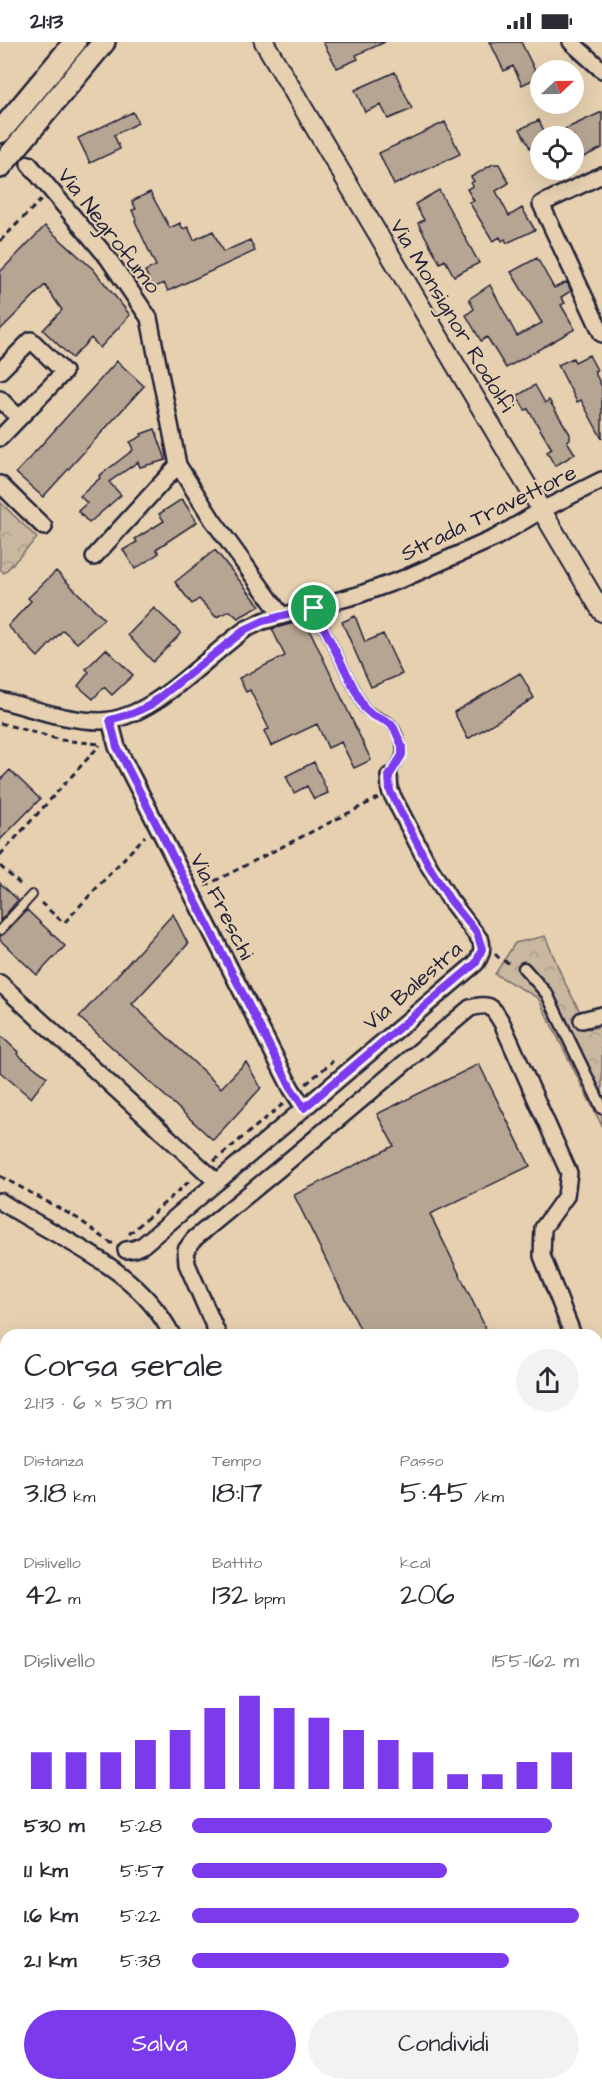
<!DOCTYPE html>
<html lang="it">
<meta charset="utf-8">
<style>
:root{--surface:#fff;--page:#f2f2f3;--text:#2b2b33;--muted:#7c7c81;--accent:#7c3aed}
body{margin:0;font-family:"Architects Daughter",sans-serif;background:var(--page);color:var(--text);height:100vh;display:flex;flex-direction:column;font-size:22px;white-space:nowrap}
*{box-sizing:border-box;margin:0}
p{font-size:20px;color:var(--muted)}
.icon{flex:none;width:33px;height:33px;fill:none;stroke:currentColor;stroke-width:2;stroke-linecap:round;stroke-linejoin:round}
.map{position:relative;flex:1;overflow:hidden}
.details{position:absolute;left:0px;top:1287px;width:603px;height:762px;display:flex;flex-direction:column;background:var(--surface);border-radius:18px 18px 0 0;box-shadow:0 6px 24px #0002}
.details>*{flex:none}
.needle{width:39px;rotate:68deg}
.tools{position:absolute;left:530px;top:18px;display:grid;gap:12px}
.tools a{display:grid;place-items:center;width:54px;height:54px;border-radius:50%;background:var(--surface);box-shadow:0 6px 24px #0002;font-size:30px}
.pin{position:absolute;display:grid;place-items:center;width:51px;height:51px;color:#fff;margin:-26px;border:3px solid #fff;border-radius:50%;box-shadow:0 2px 6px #0007}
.round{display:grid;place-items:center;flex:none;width:63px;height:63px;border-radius:32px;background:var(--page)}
.headline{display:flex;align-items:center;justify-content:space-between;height:102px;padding:0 24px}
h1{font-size:33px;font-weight:600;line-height:45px}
.stats{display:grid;grid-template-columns:repeat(3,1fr);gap:9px;height:102px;padding:6px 24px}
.stats div{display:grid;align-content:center}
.stats b{font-size:30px;font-weight:600}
.stats small{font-size:16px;font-weight:400}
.stats p{font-size:16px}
.chart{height:168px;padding:12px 24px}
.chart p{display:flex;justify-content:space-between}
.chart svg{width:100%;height:108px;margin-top:6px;stroke:var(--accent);stroke-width:6}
.action{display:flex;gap:12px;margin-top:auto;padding:12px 24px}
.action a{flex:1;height:69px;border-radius:36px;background:var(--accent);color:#fff;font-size:24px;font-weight:600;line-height:69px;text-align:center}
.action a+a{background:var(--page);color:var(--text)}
ul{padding:0 24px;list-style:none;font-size:20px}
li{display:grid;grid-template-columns:96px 72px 1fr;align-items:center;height:45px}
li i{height:15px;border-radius:8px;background:var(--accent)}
.status{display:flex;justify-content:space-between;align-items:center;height:42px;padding:0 30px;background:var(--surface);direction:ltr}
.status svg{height:16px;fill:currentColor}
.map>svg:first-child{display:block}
</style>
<div class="status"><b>21:13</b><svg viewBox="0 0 49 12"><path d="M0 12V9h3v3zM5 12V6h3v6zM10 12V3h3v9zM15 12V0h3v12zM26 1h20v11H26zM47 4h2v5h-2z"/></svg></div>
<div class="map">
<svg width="602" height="2049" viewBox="0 0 602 2049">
<defs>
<pattern id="park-crowns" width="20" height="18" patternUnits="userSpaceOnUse" patternTransform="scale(1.5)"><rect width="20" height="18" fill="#c9b79f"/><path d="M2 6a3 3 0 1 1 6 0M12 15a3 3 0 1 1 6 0" fill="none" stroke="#ac9d8a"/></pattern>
</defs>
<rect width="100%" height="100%" fill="#e6d0b0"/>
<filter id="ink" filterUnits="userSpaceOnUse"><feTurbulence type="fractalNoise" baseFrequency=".0167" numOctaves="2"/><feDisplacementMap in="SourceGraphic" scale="12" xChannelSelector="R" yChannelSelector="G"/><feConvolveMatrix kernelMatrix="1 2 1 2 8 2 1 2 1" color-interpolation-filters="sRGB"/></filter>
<g filter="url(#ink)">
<!-- park -->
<path fill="url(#park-crowns)" stroke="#766c6d" stroke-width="1.5" d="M0,460L37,496L4,531L0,527Z
M545,894L564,939L589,987L602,984V1084L538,956L495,932L515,901Z"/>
<!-- building -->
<path fill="#b6a593" stroke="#22223b" stroke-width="1.5" d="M323,0H385L356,13L358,17L337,26Z
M490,0H521L538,35L522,43L513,24L504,29Z
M395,30L412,67L388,77L381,63L365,70L355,48Z
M133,70L138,81L114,93L120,107L90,121L78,96Z
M602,70V106L573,120V94H550Z
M539,78L546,94H540V102L530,106L520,87Z
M445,80L460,112L394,143L379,111Z
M493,122H499L509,141L496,149L509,174L522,166L535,188L507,201L505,197L502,199L500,195L493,199L469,160L474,159L467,147L473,144L471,141L474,139L471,135Z
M439,148L479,221L454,234L445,218L440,221L418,181L424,178L415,162Z
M150,150L170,186L180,181L183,187L188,185L194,198L213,189L223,210L250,198L255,209L168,249L164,241L153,246L145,229L156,224L135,179L136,178L132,168L136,167L132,159Z
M45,184L93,227L130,273L100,306L91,296L72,316L43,288L62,268L45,243L0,288V230Z
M537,216L554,246L567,240L571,249L561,255L565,261L561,263L575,287L506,326L487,295L481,299L466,273L474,267L469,257L490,243L517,294L542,281L511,230Z
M589,313L597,328L594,329L602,345V397L581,358L577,360L558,323L573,316L575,320Z
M117,319L144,344L43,455L16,431Z
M535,343L545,361L549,358L570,392V397L567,399L575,412L555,424L547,410L552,407L528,367L525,368L517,354Z
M155,387L166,418L140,425L138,420L109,440L121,453L89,481L78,469L87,461L80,454L100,436L99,434L133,408L130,400L142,394L141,392Z
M182,457L197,480L156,507L159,511L135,527L123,508L137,500L135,497L164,479L159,472Z
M215,508L260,564L238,576L230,569L216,575L199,557L192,562L175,540Z
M56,529L104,577L77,601L63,588L38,615L8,584L31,559L28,556Z
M154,566L181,591L153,620L128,593Z
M355,574L365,600L383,592L402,632L371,645L342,580Z
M305,578L371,718L354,726L341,700L328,706L317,682L271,704L264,689L269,687L250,648L246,650L239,636L285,614L272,587Z
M106,607L133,633L112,653L104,645L93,657L78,644L89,630L86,627Z
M520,631L534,656L468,697L454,670Z
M314,720L328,751L314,757L307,744L294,751L286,734Z
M10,728L40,757L0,798V738Z
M0,841L18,858L0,879Z
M27,868L65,904L37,933L0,898V894L4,892Z
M173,872L188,902L132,962L221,1046L246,1020L261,1046L213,1098L79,975Z
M0,993L18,1010L17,1012L47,1035L31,1056L0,1030Z
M479,1022L530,1124L430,1172L489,1293H363L294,1153L394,1104L377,1072Z"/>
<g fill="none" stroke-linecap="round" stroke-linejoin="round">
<defs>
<path id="service" d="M314,566L364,666C372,673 380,675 389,680C393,683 395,687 397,691C406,712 400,716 389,734
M0,888L32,853
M0,1332L6,1330
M0,1344L6,1350
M0,1699L6,1696
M160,2043L163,2049"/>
<path id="pedestrian" d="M524,926L547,952L602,1066"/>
<path id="minor" d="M571,0L602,28
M29,122L108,216L149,276L178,423L212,477L282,574
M602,133L541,162L602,292
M0,329L31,298L64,330L0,396
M0,357L19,376
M0,442L44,485
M94,515L178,423
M0,658C32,666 66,679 100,679C153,678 204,616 246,587L263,579L358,553L405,536L495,496L542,468L602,438
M110,678L117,705L291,1046L304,1066
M0,941L217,1140L476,921C481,913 483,908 481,899L450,858L429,824L390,749L389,734
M582,978L602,973
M0,1159C61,1199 137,1224 172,1293
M126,1208L134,1207L143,1203L217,1140
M218,1293L187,1222L186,1208L194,1197L280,1126L470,966C491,961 491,963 502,981L569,1131L566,1154L543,1186L542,1214L573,1293
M597,1463L602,1467
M0,1747L6,1744
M232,2043L235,2049
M568,2043L571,2049"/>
<path id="tertiary" d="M264,0L602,570"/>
<path id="secondary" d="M0,90L75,0
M0,125L104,0"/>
</defs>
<!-- service casing -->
<use href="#service" stroke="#22223b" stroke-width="12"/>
<!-- pedestrian casing -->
<use href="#pedestrian" stroke="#22223b" stroke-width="15"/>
<!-- minor casing -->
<use href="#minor" stroke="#22223b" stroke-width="20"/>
<!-- tertiary casing -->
<use href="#tertiary" stroke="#22223b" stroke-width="22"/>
<!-- secondary casing -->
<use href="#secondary" stroke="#22223b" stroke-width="26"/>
<!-- path -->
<path stroke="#22223b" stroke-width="3" stroke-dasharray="6 4.5" stroke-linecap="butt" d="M0,199L41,158
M0,681L61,698L100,702
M0,813L100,703
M0,824L23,845
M205,844L378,756
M41,861L64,881L145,794
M495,912L501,918L512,922
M306,1042L333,1019
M214,1119L283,1062
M0,1134L77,1176L111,1201H114
M129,1192L192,1137"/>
<!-- service -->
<use href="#service" stroke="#e6d0b0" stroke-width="8"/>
<!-- pedestrian -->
<use href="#pedestrian" stroke="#e6d0b0" stroke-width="10"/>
<!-- minor -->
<use href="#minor" stroke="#e6d0b0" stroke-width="15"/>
<!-- tertiary -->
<use href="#tertiary" stroke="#e6d0b0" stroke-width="18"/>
<!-- secondary -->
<use href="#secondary" stroke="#e6d0b0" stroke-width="21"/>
</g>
</g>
<g fill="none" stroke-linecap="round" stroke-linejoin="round" filter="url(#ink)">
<defs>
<path id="route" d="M314,566L364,666L372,673L390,681L394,686L402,704V713L389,734L390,749L429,824L450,858L477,891L482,907L476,921L304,1066L291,1046L117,705L110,678L134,671L150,663L246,587L263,579Z"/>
</defs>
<!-- route casing -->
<use href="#route" stroke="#fff" stroke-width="12"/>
<!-- route -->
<use href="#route" stroke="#7c3aed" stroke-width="8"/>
</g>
<g text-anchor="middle" stroke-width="4.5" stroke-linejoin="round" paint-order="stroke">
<!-- street labels -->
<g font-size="22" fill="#22223b" stroke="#e6d0b0">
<text transform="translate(110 188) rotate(52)" y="8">Via Negrofumo</text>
<text transform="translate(453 273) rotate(59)" y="8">Via Monsignor Rodolfi</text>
<text transform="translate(488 470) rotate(-26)" y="8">Strada Travettore</text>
<text transform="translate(223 864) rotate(63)" y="8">Via Freschi</text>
<text transform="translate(412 943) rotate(-41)" y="8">Via Balestra</text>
</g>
</g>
</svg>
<div class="tools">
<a><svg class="needle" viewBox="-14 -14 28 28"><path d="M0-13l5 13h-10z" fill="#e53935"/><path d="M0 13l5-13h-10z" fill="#7c7c81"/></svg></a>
<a><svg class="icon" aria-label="locate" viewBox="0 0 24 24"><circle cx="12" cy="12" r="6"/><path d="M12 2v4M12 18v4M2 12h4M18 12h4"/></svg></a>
</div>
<div class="pin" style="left:314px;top:566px;background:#1e9e55"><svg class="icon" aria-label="arrive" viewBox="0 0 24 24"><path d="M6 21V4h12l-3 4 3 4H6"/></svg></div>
<section class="details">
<div class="headline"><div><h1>Corsa serale</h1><p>21:13 · 6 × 530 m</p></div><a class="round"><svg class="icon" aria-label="share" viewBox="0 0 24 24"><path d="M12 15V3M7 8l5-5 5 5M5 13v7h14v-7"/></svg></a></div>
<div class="stats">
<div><p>Distanza</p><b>3.18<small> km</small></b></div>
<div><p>Tempo</p><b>18:17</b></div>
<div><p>Passo</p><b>5:45<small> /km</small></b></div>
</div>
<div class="stats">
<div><p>Dislivello</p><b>42<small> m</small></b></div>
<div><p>Battito</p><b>132<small> bpm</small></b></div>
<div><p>kcal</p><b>206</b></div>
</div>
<div class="chart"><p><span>Dislivello</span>155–162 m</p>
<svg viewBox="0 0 160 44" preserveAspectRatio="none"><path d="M5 44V29M15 44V29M25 44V29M35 44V24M45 44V20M55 44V11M65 44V6M75 44V11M85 44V15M95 44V20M105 44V24M115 44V29M125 44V38M135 44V38M145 44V33M155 44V29"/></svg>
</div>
<ul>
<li><b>530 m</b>5:28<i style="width:93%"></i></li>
<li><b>1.1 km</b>5:57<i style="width:66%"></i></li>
<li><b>1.6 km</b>5:22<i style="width:100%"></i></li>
<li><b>2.1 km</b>5:38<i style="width:82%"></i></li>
</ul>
<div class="action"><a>Salva</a><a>Condividi</a></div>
</section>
</div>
